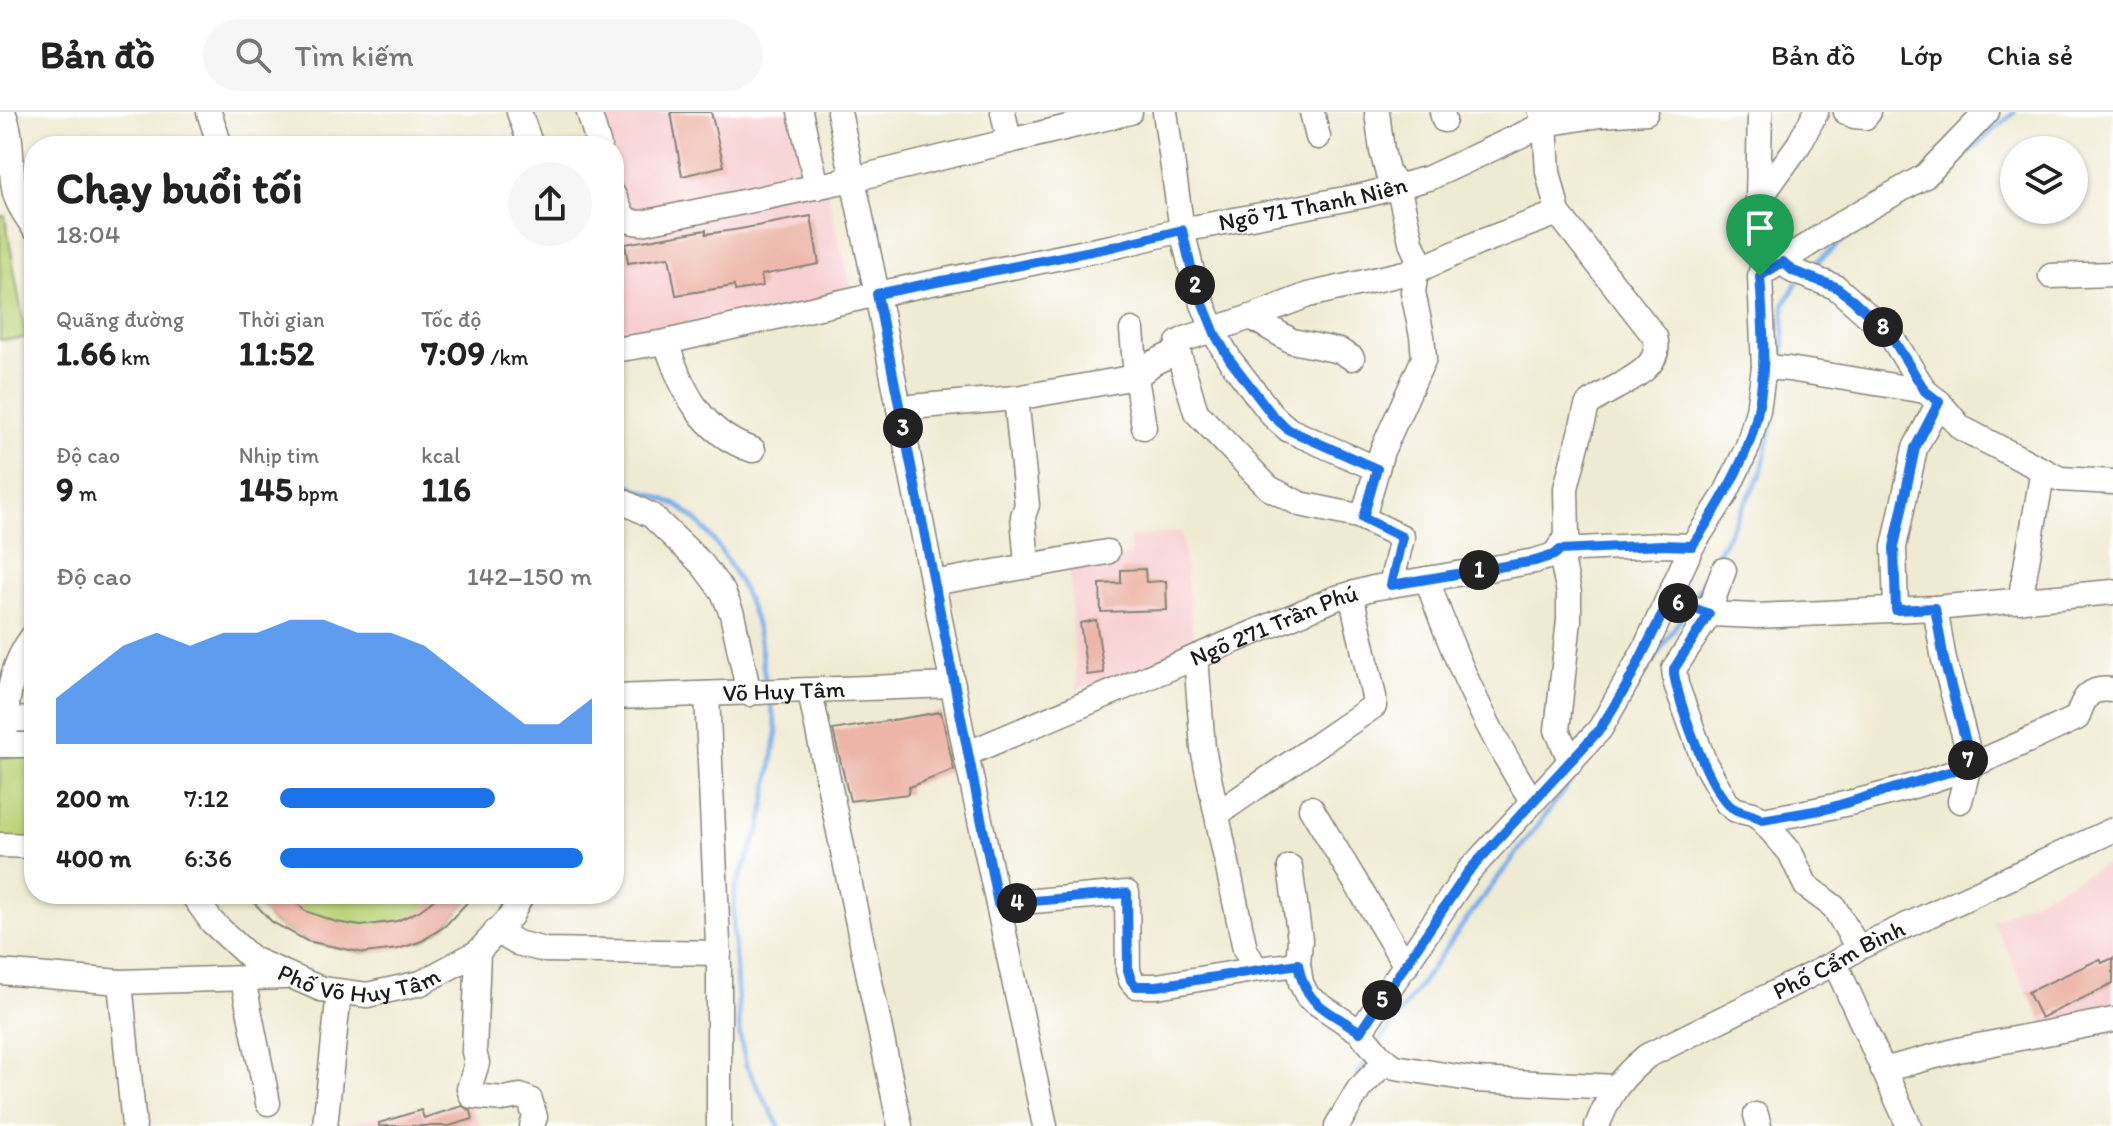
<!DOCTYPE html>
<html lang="vi">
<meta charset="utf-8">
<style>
:root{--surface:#fff;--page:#f6f6f6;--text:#222;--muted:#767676;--line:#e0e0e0;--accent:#1a73e8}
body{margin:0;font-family:Itim,sans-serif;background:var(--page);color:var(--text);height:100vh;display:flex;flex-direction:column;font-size:30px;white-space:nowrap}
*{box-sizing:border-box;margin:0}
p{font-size:26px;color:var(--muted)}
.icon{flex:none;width:44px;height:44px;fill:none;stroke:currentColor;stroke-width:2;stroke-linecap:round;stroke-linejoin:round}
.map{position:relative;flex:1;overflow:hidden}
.side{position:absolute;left:24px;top:24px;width:600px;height:768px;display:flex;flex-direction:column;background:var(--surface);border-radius:32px;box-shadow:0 2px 6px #0004}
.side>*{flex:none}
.tools{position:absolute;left:2000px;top:24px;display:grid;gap:16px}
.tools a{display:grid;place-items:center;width:88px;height:88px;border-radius:50%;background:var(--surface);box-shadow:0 2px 6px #0004;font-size:40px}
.pin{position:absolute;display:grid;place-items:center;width:68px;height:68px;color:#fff;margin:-82px -34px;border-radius:50% 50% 50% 0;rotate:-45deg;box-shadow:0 0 8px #0007}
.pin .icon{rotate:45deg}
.km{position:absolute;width:40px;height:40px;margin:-20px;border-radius:50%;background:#222;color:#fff;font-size:22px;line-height:40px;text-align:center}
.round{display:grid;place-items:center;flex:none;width:84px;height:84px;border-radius:42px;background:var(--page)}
.overview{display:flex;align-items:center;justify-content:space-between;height:136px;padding:0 32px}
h1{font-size:44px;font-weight:700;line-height:60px}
.metrics{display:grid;grid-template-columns:repeat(3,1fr);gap:12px;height:136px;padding:8px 32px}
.metrics div{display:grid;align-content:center}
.metrics b{font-size:34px;font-weight:700}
.metrics small{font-size:22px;font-weight:400}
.metrics p{font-size:22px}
.chart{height:224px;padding:16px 32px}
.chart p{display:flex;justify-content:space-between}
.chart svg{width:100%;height:144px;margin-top:8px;fill:var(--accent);opacity:.7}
ul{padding:0 32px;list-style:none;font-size:26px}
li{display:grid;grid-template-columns:128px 96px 1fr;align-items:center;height:60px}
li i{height:20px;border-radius:10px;background:var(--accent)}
header{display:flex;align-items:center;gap:48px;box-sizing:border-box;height:112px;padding:0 40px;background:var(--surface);border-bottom:2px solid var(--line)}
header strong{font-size:38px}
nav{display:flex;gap:44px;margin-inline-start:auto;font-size:28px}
.search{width:560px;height:72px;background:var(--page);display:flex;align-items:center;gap:20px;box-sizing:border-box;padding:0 28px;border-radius:44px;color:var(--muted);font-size:30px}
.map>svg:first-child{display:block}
</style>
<header>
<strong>Bản đồ</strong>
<div class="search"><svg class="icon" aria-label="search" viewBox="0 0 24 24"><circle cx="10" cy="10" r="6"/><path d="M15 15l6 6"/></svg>Tìm kiếm</div>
<nav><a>Bản đồ</a><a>Lớp</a><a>Chia sẻ</a></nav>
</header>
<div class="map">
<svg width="2113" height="1014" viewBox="0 0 2113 1014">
<rect width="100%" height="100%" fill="#fff"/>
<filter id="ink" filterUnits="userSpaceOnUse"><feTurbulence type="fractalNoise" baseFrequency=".0125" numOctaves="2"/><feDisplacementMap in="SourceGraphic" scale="16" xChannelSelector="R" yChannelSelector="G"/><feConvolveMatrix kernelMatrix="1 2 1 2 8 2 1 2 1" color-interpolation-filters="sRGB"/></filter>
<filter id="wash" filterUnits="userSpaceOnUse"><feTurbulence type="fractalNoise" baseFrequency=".006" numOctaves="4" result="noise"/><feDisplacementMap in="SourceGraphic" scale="32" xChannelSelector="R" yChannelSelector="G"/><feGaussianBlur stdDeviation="1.8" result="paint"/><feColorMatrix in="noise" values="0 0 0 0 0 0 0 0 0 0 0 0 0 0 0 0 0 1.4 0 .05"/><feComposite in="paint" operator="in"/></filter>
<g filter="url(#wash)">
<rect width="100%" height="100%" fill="#efead2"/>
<!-- built -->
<path fill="#f7cfd0" d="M582,0H807L853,183L614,227V147L617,134L614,122V34H591Z
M1181,419L1195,538L1077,577L1069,453L1131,444L1130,425Z
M2113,749V900L2044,913L1992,809Z
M471,987L480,1014H337L409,997L441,998Z"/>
<!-- green -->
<path fill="#b9d175" stroke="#6a7648" stroke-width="2" d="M0,104H5L26,226L0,228Z
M34,644V731L0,732V645Z
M249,782H474L445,814L422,829L364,841L307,829L272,810Z"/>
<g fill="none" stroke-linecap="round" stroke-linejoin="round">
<!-- stream -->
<path stroke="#7caee8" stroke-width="5" d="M1809,157L1842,129L1932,73L2014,0
M1784,248V193L1797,170
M614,290L618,310L614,338
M614,362C633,381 663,382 684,398C720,425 752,486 760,529C762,544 763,558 766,572
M1692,488L1761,362L1783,262
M1644,562L1685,500
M771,593L777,619L767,680L761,714L735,777L733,813L740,924L746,953L779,1014
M1378,932L1464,811L1583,653
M1358,962L1370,944"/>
</g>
<g id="blocks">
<!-- building -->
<path fill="#ecb5a7" d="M671,0H711L724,54L682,64Z
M811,104L819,152L761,163L763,174L735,179L734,174L676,183L669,145L628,151L625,132L706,118V122L734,118Z
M1145,457L1146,470L1166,469L1167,498L1101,500L1100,472L1121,471V458Z
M1096,508L1104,561L1087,563L1080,511Z
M941,600L954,658L909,675L908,682L850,689L833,618Z
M246,782H287L305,799L336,810L361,814L397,809L419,799L442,782H475L445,814L422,829L398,837L364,841L307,829L272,810Z
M2113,846V872L2041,906L2028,880L2100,847L2102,851Z
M462,994L471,999L473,1007L449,1014H379V1011L421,998L424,1006Z"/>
</g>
</g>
<g filter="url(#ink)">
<use href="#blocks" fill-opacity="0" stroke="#868377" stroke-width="2"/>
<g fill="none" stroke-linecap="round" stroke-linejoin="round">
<defs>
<g id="minor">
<path d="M3,0C14,25 9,50 14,76C16,91 26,103 34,116"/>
<path d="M209,0L220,34"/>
<path d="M519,0L531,34"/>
<path d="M589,0L599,34"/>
<path d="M800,0L817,75"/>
<path d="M839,0L877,182L966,642L1045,1014"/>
<path d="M1003,0L1009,29"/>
<path d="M1165,0L1182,118L1195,172L1216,224L1230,248L1273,304L1289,318L1377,357"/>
<path d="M1312,0L1318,25"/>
<path d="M1442,0L1444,8"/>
<path d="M1846,0L1854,4L1865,5L1869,0"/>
<path d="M614,84C622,102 622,110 642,111L853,67L1130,0"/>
<path d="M1758,89L1799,32L1816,0"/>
<path d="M1783,150L1793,159L1836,175L1891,224L1925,279L1939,290L1961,316L2060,367L2113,370"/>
<path d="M1770,157L1845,109L1925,64L1987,0"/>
<path d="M2051,164L2113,162"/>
<path d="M1251,205L1308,183L1418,158L1478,131L1558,101"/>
<path d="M1132,218L1136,265L1144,315"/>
<path d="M666,230C681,277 702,322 753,338"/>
<path id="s1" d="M614,238L666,230L877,182L1116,134L1182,118L1366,83L1429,66L1545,12L1600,3L1646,0"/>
<path d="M1352,246L1340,239L1292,229L1251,205L1185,227L1178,231V239L1196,300L1269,376L1300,392L1358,404L1402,425L1391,473"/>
<path d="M1764,255L1789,257L1925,279"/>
<path d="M1016,286L1027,393L1023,404L1027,454"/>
<path d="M899,296L1016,286L1136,265L1153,251L1178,239"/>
<path d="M614,385L652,404L702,452L723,480L732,502L749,582"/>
<path d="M1363,406L1382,339L1424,246L1422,224L1413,180L1418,146L1412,133L1398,74L1388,62L1382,39L1377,0"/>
<path d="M1724,458L1705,509L1674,557L1676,572L1705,652L1727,691L1736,698L1753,702L1762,708L1790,740L1806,774L1834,795L1858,836"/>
<path d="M1427,467C1454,546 1487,620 1533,690"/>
<path d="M933,471L1107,440"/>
<path d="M1670,487L1709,502L1757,504L1935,496L2113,480"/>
<path d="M2020,489L2043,358"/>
<path d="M1935,496L1944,548L1968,638L1969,654L1960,689"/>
<path d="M1896,498L1894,435L1915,336L1939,290"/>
<path d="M1196,545L1203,637L1245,837L1253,852L1259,857L1298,852"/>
<path d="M810,580L900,1014"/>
<path d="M707,582L719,854V1014"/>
<path id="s2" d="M614,585L953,573"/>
<path d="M0,608L34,607"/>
<path d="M0,633H34"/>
<path d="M5,633C5,595 9,554 34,523"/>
<path id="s3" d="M966,642L1336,486L1373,476L1535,449L1554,443L1567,425L1566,376L1587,294C1606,274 1666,263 1655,225L1558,101L1548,60L1545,12L1541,0"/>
<path d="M1571,650L1557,618L1569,508V481L1560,438L1661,433L1692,434"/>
<path d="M1311,696L1406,854"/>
<path d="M1217,702L1374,594V585L1351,482"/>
<path d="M1762,708C1832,696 1904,681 1970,654C2006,639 2042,622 2077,606C2084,585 2089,575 2113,578"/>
<path d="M0,733L34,734"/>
<path d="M1290,755L1300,828L1298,852L1301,871L1308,885L1360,920L1380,944L1395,955L1476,968L1616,975"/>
<path id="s4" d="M192,782L212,810L252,847L321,877L367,883L421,871L478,840L511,804L522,782"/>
<path d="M998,792L1127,781L1128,858L1131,868L1136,874H1157L1259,857"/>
<path d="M496,819L517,831L545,838L719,841"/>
<path d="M478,840L474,940L477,951L469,977L472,984L503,987L520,984L530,988L535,1005L532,1014"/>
<path d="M1835,851L1909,1014"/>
<path d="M0,860L120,870L285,865"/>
<path d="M243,868L268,991"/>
<path d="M120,870L134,1014"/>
<path d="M1360,920L1468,760L1600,617L1644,539L1692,434L1725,383L1748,334L1758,298L1764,255L1760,164L1764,147L1758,89L1760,0"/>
<path d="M1883,958L1958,938L2113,908"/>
<path d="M1756,1003L1759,1014"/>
<path d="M325,1014L339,880"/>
<path d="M1337,1014L1359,977L1386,949"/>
<path id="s5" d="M1597,1014C1610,981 1619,967 1647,944L1835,851L1858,836L2113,718"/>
</g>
</defs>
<!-- minor casing -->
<use href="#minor" stroke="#868377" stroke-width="27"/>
<!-- minor -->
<use href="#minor" stroke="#fff" stroke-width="24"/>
</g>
</g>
<g fill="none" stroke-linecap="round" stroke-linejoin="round" filter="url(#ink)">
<defs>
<path id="route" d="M1182,118L1195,172L1216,224L1230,248L1273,304L1289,318L1377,357L1363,406L1402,425L1391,473L1535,449L1554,443L1560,438L1661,433L1692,434C1713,403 1733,371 1747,336C1769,281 1764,221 1760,164L1783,150L1793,159L1836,175L1853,188L1891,224L1925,279L1939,290L1915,336L1894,435L1896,498L1935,496L1944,548L1968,638L1969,654L1826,697L1762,708C1751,700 1737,702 1728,692C1706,669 1680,594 1674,562V557L1709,502L1670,487L1626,575L1600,617L1468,760L1360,920C1327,897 1305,894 1298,852L1157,874H1136L1131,868L1128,858L1127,781L998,792L877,182L1116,134Z"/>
</defs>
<!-- route casing -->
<use href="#route" stroke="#fff" stroke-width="16"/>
<!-- route -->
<use href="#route" stroke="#1a73e8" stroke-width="10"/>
</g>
<g text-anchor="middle" stroke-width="7" stroke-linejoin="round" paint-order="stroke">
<!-- street labels -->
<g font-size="24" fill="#1c1c1c" stroke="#fff">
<text dy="8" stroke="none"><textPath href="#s1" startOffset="714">Ngõ 71 Thanh Niên</textPath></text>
<text dy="8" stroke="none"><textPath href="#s3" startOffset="334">Ngõ 271 Trần Phú</textPath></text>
<text dy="8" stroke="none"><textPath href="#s2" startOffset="170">Võ Huy Tâm</textPath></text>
<text dy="8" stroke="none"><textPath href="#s5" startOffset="302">Phố Cẩm Bình</textPath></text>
<text dy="8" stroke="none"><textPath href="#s4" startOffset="202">Phố Võ Huy Tâm</textPath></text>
</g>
</g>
</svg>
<div class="tools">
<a><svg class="icon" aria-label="layers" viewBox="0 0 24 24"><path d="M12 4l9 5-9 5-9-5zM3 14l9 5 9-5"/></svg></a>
</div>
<div class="pin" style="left:1760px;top:164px;background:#1e9e55"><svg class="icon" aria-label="arrive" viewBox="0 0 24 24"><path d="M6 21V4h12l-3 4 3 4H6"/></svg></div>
<b class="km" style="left:1479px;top:458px">1</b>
<b class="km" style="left:1195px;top:173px">2</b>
<b class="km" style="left:903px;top:316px">3</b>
<b class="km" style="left:1017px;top:791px">4</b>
<b class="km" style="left:1382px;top:888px">5</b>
<b class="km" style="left:1678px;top:491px">6</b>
<b class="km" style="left:1968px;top:648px">7</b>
<b class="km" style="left:1883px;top:215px">8</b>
<section class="side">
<div class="overview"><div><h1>Chạy buổi tối</h1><p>18:04</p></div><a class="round"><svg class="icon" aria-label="share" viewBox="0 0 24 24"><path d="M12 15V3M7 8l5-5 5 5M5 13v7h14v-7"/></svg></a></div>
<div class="metrics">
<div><p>Quãng đường</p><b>1.66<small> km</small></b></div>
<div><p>Thời gian</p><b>11:52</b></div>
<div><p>Tốc độ</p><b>7:09<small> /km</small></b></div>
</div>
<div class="metrics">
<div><p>Độ cao</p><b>9<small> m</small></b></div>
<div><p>Nhịp tim</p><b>145<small> bpm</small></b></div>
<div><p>kcal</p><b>116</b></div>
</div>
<div class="chart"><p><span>Độ cao</span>142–150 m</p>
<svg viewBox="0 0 160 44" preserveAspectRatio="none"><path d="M0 44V30L10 22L20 14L30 10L40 14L50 10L60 10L70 6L80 6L90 10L100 10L110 14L120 22L130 30L140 38L150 38L160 30V44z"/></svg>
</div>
<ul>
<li><b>200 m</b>7:12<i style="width:69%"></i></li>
<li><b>400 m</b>6:36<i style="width:97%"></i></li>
</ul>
</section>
</div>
